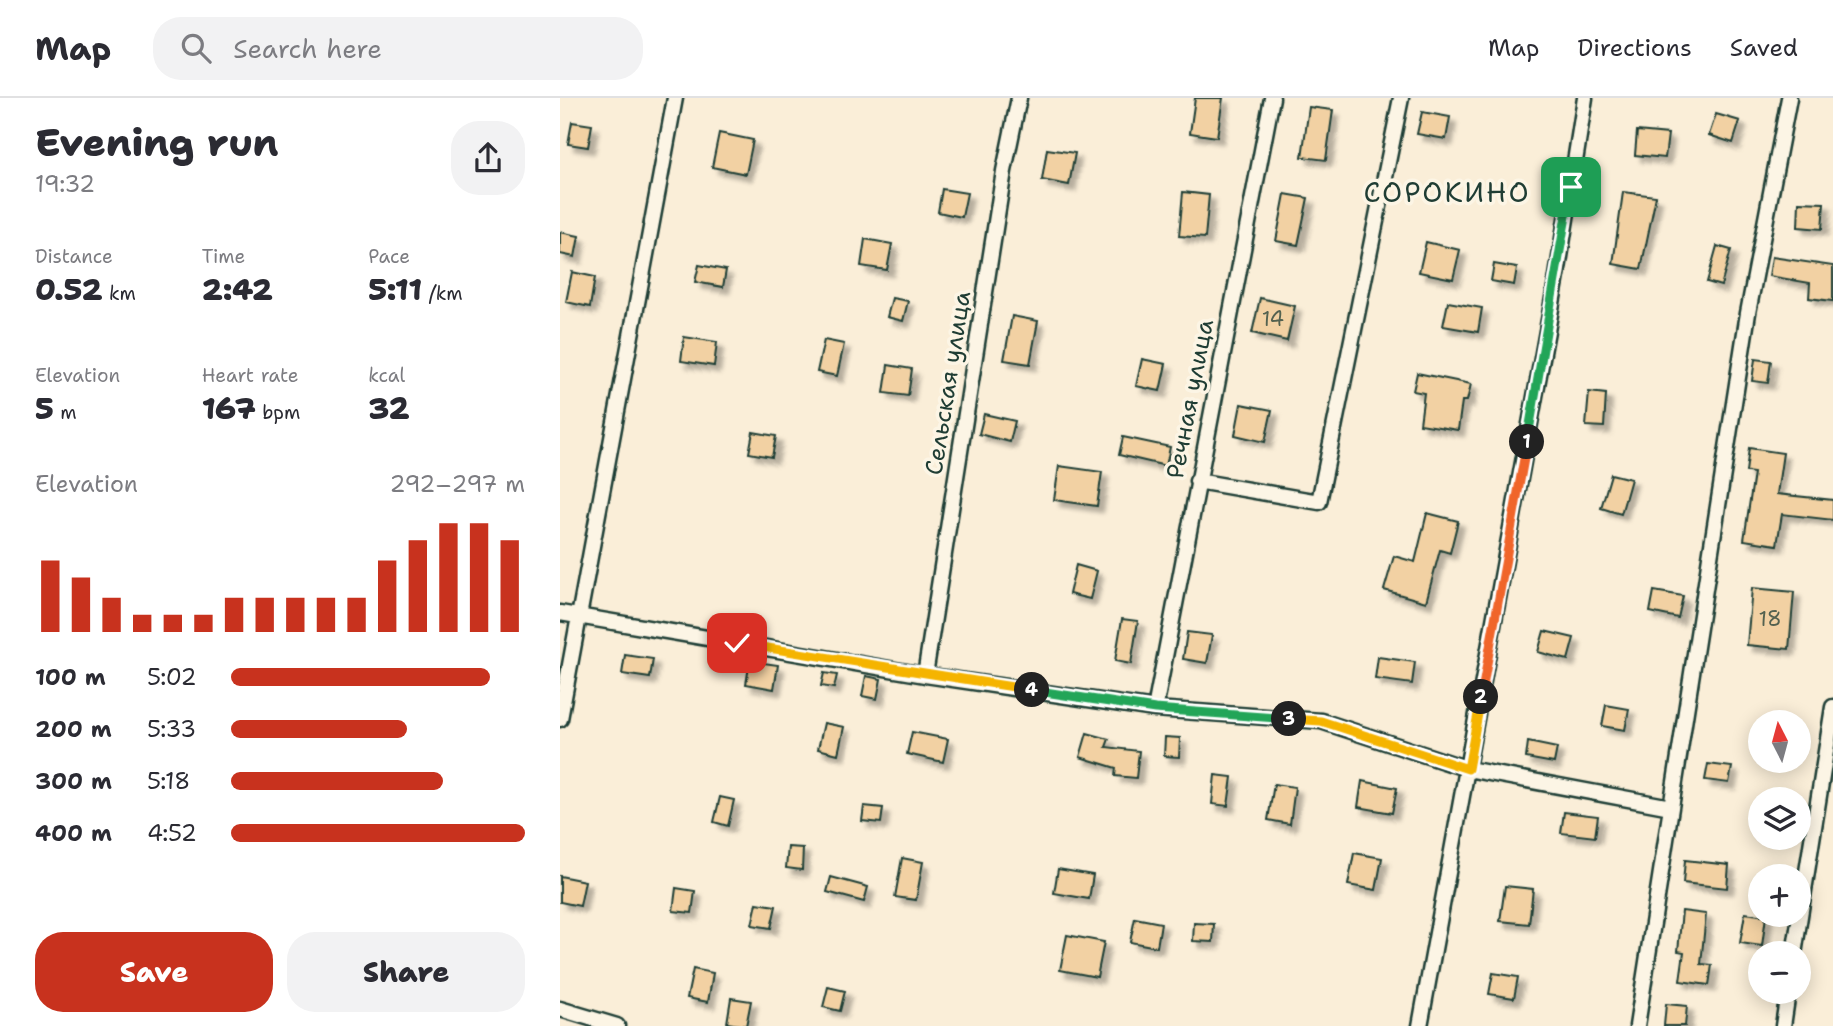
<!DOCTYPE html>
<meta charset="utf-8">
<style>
:root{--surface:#fff;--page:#f2f2f3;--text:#2b2b33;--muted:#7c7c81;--line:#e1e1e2;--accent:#c8321e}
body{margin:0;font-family:"Shantell Sans",sans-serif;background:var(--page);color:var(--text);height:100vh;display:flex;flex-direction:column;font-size:26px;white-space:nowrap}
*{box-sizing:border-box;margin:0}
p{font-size:23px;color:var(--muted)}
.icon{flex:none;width:38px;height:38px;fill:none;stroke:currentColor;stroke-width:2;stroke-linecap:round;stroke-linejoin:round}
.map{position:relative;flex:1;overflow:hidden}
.side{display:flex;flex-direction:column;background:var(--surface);width:560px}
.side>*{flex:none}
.needle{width:46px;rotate:354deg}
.buttons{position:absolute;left:1188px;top:612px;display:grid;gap:14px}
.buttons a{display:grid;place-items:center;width:63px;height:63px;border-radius:50%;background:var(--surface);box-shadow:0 4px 18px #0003;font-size:35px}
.pin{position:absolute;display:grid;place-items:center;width:60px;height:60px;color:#fff;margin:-30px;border-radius:14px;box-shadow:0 4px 10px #0006}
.km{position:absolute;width:35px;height:35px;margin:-18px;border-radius:50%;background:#222;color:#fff;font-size:19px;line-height:35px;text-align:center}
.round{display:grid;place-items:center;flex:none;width:74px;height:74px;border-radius:28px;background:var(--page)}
.headline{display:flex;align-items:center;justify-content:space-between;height:119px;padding:0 35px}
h1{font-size:38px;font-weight:800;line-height:52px}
.stats{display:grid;grid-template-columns:repeat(3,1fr);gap:10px;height:119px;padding:7px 35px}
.stats div{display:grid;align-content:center}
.stats b{font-size:30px;font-weight:800}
.stats small{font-size:19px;font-weight:400}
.stats p{font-size:19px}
.chart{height:196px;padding:14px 35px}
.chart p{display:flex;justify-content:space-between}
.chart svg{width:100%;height:126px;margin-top:7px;stroke:var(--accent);stroke-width:6}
.primary-button{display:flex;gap:14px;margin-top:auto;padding:14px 35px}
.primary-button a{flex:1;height:80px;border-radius:28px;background:var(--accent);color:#fff;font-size:28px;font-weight:800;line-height:80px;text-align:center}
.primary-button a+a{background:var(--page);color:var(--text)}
ul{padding:0 35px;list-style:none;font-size:23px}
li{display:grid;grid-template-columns:112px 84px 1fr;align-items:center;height:52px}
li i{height:18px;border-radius:9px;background:var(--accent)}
header{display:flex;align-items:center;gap:42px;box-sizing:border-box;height:98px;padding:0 35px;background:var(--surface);border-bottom:2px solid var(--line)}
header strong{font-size:33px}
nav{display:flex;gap:38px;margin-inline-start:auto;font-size:24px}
.search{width:490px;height:63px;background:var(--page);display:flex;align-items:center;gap:18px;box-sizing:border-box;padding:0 24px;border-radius:28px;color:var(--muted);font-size:26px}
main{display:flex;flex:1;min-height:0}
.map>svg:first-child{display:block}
</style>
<header>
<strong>Map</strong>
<div class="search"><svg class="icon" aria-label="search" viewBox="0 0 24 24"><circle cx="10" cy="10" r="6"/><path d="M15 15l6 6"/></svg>Search here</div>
<nav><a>Map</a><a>Directions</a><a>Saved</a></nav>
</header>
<main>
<section class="side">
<div class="headline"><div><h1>Evening run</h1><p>19:32</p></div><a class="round"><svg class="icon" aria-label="share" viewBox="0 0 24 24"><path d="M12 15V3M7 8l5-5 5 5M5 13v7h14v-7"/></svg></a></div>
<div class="stats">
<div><p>Distance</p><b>0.52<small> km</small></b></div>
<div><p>Time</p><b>2:42</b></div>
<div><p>Pace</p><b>5:11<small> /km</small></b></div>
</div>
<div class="stats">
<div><p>Elevation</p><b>5<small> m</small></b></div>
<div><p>Heart rate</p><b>167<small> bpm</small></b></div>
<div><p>kcal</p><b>32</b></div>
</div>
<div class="chart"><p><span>Elevation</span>292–297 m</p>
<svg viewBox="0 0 160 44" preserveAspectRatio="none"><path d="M5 44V19M15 44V25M25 44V32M35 44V38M45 44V38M55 44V38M65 44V32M75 44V32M85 44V32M95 44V32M105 44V32M115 44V19M125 44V12M135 44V6M145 44V6M155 44V12"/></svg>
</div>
<ul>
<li><b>100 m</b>5:02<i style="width:88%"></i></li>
<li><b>200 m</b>5:33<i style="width:60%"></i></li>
<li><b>300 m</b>5:18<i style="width:72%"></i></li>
<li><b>400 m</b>4:52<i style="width:100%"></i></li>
</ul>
<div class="primary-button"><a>Save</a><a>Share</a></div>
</section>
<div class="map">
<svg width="1273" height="928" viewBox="0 0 1273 928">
<defs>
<filter id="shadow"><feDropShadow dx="6" dy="6" stdDeviation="2" flood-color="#0004"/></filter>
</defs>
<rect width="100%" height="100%" fill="#faeed8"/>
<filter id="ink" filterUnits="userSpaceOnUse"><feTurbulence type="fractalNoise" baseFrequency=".0143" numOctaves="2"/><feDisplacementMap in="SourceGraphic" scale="14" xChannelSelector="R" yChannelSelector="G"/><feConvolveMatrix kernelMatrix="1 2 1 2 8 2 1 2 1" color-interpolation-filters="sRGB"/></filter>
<g filter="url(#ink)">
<!-- building -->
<path fill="#f2d1a3" stroke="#1f3d34" stroke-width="2" filter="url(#shadow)" d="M635,0H663L657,39L630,35Z
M749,9L773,12L766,62L742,59Z
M862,14L890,19L886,41L857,36Z
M1156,16L1180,23L1173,45L1149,37Z
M12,24L32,27L28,49L8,46Z
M1077,33L1108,36L1105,60L1075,57Z
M159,35L193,42L186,76L152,69Z
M487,51L515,55L509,87L482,82Z
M382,91L407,95L402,119L378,114Z
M623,94L649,97L645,140L619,138Z
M1063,94L1096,98L1081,171L1053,166Z
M725,96L748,100L738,147L716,143Z
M1239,104L1264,105L1262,131L1238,129Z
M0,134L19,138L15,159L0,156Z
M305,141L332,146L327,172L301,168Z
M866,144L900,152L893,181L859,174Z
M1157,148L1171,152L1161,188L1147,184Z
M1212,159L1273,168V203L1249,200L1250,185L1209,178Z
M934,166L957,170L954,187L931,183Z
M139,167L166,172L163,189L135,184Z
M12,174L35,179L30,209L6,204Z
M332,200L348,203L343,223L327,219Z
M700,200L735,208L727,243L692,235Z
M888,204L922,210L918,234L883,228Z
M452,218L478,223L470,266L444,262Z
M124,239L157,244L154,268L121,263Z
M264,242L284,246L277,278L257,274Z
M582,261L606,266L600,293L576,288Z
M1195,261L1211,263L1208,285L1192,283Z
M328,267L352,271L348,298L324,295Z
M857,275L911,286L907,303H902L898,332L860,326L864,295L853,293Z
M1029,294L1046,296L1044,329L1026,328Z
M681,306L712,312L705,344L675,337Z
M424,316L455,323L450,344L419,336Z
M193,334L216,338L212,359L189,355Z
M563,339L610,349L606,368L559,357Z
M1189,350L1223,355L1217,396L1273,402V422L1222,416L1217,447L1184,442L1194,375L1186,374Z
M499,368L542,374L537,408L494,402Z
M1051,376L1071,381L1061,416L1041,410Z
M867,415L898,423L890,455L880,452L866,504L824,492L834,458L855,464Z
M516,467L537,473L530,501L509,496Z
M1192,490L1234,494L1229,551L1187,547Z
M1094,493L1123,498L1118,520L1090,514Z
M562,521L578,523L571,566L555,563Z
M984,533L1014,540L1008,562L978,554Z
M627,534L652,537L647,565L623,561Z
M65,557L93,561L90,580L62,576Z
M818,559L855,564L852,586L815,581Z
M190,563L218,567L214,591L186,586Z
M264,575L277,577L274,590L261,588Z
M306,578L321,581L317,601L302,598Z
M1046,607L1069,611L1065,632L1042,628Z
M264,625L284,629L278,656L258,651Z
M352,634L388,641L383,664L347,656Z
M527,635L549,641L546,649L579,653L576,680L555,678L556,670L520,659Z
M605,639L620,640L619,659L604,658Z
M968,644L997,650L994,665L966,660Z
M1148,666L1172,669L1169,685L1145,682Z
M655,677L672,679L668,708L652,706Z
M802,683L837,690L832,715L798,709Z
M714,686L735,689L730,726L708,722Z
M160,699L174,702L168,728L154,724Z
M304,708L323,710L321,725L302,723Z
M1004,714L1038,718L1035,739L1001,735Z
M228,749L243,750L242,772L226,770Z
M794,755L822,760L816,792L788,787Z
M342,760L363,764L356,802L335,799Z
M1125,762L1169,767L1167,790L1123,785Z
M498,771L533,777L529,801L494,795Z
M0,778L25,783L20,808L0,804Z
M271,779L308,789L304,804L267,794Z
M945,788L973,791L969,826L940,823Z
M116,790L135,793L132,815L113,813Z
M197,805L216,808L211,830L192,827Z
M1122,813L1146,816L1141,866L1152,867L1149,887L1120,883L1124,854L1118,853Z
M1185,815L1206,818L1202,848L1180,845Z
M575,820L601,825L597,849L570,844Z
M634,825L654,826L653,844L633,843Z
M507,837L544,844L537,879L500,872Z
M133,871L153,875L148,904L127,900Z
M933,875L958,879L954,900L929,896Z
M268,889L285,893L280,913L263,909Z
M171,900L191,903L186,928L167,925Z
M1106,906L1127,908L1125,928H1104Z"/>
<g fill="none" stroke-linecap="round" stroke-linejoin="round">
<defs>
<path id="minor" d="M637,383L759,404L841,0
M0,515L365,577L595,611L761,623L908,671L1111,709
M365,577L444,73L459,0
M595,611L712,0
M0,621L115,0
M1234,856L1273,609
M0,911L57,928
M860,928L997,178L1025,0
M1077,928L1188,215L1229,0
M1223,928L1228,894"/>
</defs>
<!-- minor casing -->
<use href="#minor" stroke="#1f3d34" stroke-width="19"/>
<!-- minor -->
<use href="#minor" stroke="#fcf5e5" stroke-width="14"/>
</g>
</g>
<g fill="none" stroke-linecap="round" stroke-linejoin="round" filter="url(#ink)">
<defs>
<path id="split-1" d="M967,344L1011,89"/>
<path id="split-2" d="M921,599L967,344"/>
<path id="split-3" d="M729,621L761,623L908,671L921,599"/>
<path id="split-4" d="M472,592L595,611L729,621"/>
<path id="split-5" d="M177,545L472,592"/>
</defs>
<!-- split-1 casing -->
<use href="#split-1" stroke="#fff" stroke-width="14"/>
<!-- split-2 casing -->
<use href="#split-2" stroke="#fff" stroke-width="14"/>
<!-- split-3 casing -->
<use href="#split-3" stroke="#fff" stroke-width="14"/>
<!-- split-4 casing -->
<use href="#split-4" stroke="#fff" stroke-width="14"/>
<!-- split-5 casing -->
<use href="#split-5" stroke="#fff" stroke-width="14"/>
<!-- split-1 -->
<use href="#split-1" stroke="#22a559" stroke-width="9"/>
<!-- split-2 -->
<use href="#split-2" stroke="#f0652b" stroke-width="9"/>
<!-- split-3 -->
<use href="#split-3" stroke="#f5b400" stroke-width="9"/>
<!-- split-4 -->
<use href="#split-4" stroke="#22a559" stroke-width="9"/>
<!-- split-5 -->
<use href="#split-5" stroke="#f5b400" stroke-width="9"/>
</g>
<g text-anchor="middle" stroke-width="7" stroke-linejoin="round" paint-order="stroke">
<!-- number labels -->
<g font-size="21" fill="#546250">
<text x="713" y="228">14</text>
<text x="1210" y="528">18</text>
</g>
<!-- street labels -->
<g font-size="24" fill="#1f3d34" stroke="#fcf5e5">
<text transform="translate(388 285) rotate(-81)" y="8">Сельская улица</text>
<text transform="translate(630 301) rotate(-79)" y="8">Речная улица</text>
</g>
<!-- quarter labels -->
<g font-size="28" letter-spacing="2" fill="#1f3d34" stroke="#fcf5e5">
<text x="887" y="104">СОРОКИНО</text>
</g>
</g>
</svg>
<div class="buttons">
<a><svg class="needle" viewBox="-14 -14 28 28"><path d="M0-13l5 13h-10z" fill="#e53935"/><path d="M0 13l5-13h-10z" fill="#7c7c81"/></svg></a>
<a><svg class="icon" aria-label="layers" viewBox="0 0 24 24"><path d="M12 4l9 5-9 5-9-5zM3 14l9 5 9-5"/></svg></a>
<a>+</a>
<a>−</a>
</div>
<div class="pin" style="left:1011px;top:89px;background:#1e9e55"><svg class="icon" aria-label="arrive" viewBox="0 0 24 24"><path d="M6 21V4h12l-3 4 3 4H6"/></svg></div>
<div class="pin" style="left:177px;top:545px;background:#d93025"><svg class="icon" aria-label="check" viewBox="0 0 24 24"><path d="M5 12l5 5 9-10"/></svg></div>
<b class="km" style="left:967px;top:344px">1</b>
<b class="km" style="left:921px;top:599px">2</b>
<b class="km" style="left:729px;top:621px">3</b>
<b class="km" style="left:472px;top:592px">4</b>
</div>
</main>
